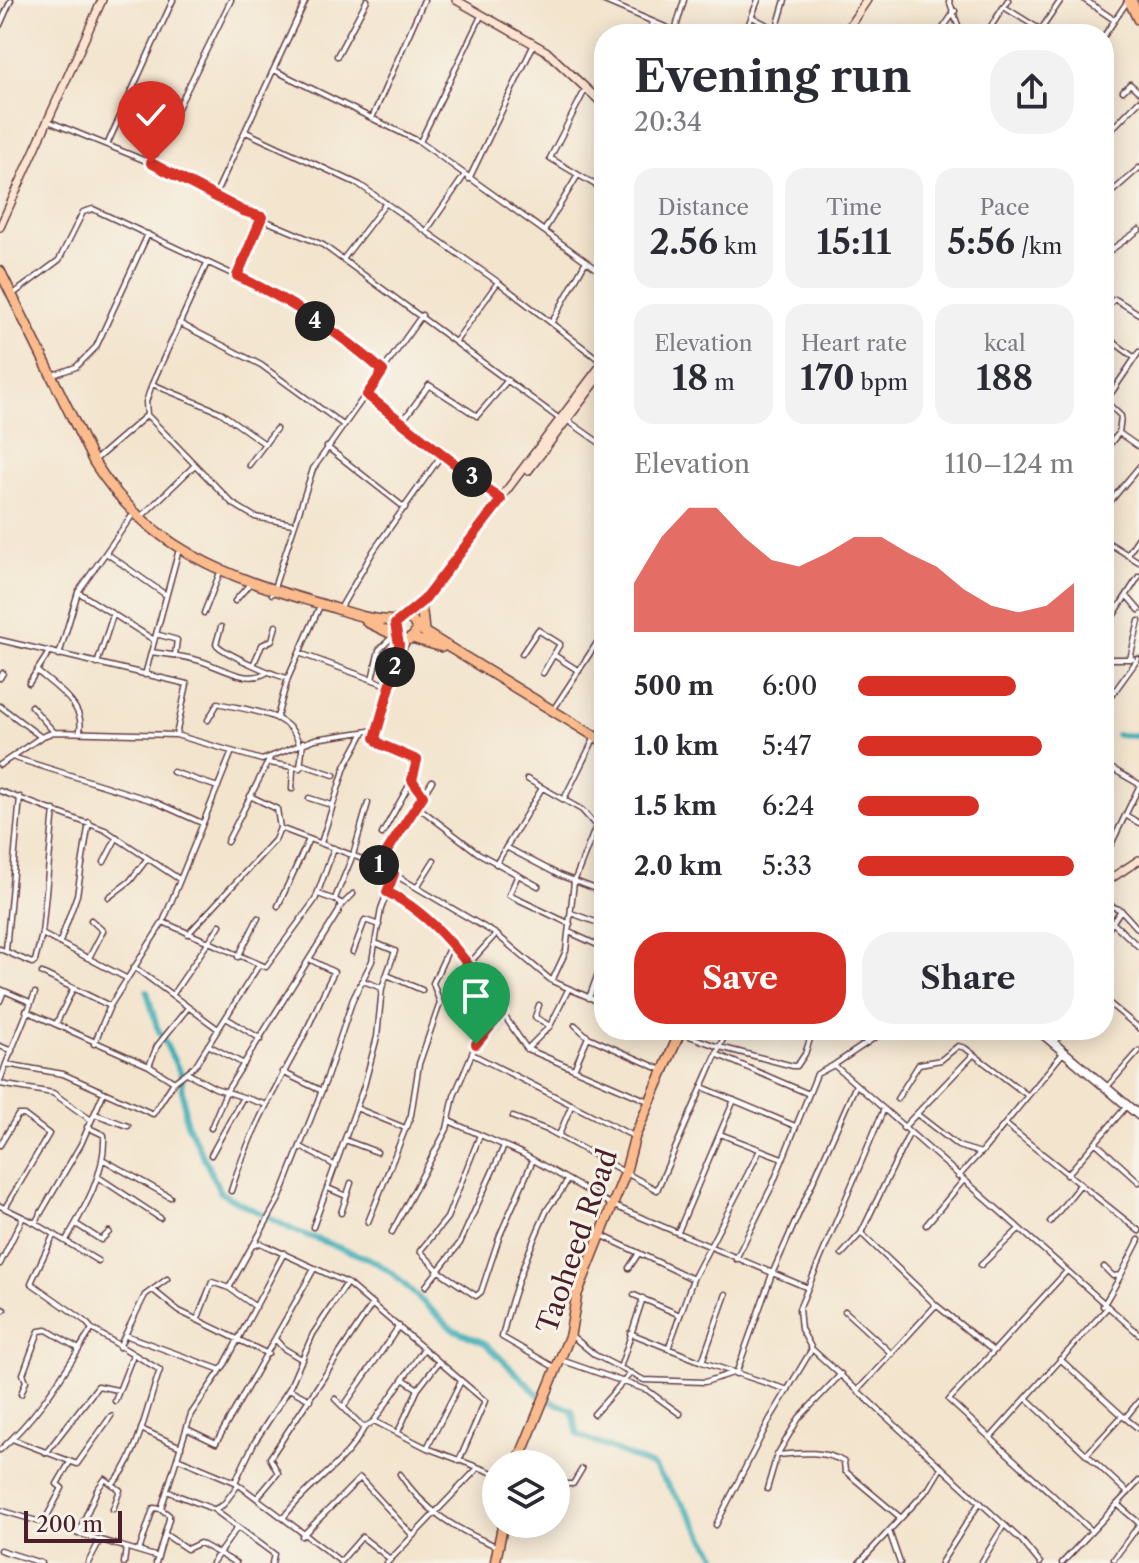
<!DOCTYPE html>
<meta charset="utf-8">
<style>
:root{--surface:#fff;--page:#f2f2f3;--text:#2b2b33;--muted:#7c7c81;--accent:#d93025}
body{margin:0;font-family:"Libre Caslon Text",serif;background:var(--page);color:var(--text);height:100vh;display:flex;flex-direction:column;font-size:30px;white-space:nowrap}
*{box-sizing:border-box;margin:0}
p{font-size:26px;color:var(--muted)}
.icon{flex:none;width:44px;height:44px;fill:none;stroke:currentColor;stroke-width:2;stroke-linecap:round;stroke-linejoin:round}
.map{position:relative;flex:1;overflow:hidden}
.panel{position:absolute;left:594px;top:24px;width:520px;height:1016px;display:flex;flex-direction:column;background:var(--surface);border-radius:32px;box-shadow:0 4px 20px #0003}
.panel>*{flex:none}
.tools{position:absolute;left:482px;top:1450px;display:grid;gap:16px}
.tools a{display:grid;place-items:center;width:88px;height:88px;border-radius:50%;background:var(--surface);box-shadow:0 4px 20px #0003;font-size:40px}
.scale{position:absolute;left:24px;bottom:20px;width:98px;box-sizing:border-box;padding-left:8px;border:4px solid #4a1f2b;border-top:0;font-size:22px;line-height:28px;white-space:nowrap;color:#4a1f2b;-webkit-text-stroke:6px #f7f3e8;paint-order:stroke}
.pin{position:absolute;display:grid;place-items:center;width:68px;height:68px;color:#fff;margin:-82px -34px;border-radius:50% 50% 50% 0;rotate:-45deg;box-shadow:0 0 8px #0007}
.pin .icon{rotate:45deg}
.km{position:absolute;width:40px;height:40px;margin:-20px;border-radius:50%;background:#222;color:#fff;font-size:22px;line-height:40px;text-align:center}
.round{display:grid;place-items:center;flex:none;width:84px;height:84px;border-radius:32px;background:var(--page)}
.headline{display:flex;align-items:center;justify-content:space-between;height:136px;padding:0 40px}
h1{font-size:44px;font-weight:700;line-height:60px}
.metrics{display:grid;grid-template-columns:repeat(3,1fr);gap:12px;height:136px;padding:8px 40px}
.metrics div{display:grid;align-content:center;border-radius:20px;background:var(--page);text-align:center}
.metrics b{font-size:34px;font-weight:700}
.metrics small{font-size:22px;font-weight:400}
.metrics p{font-size:22px}
.chart{height:224px;padding:16px 40px}
.chart p{display:flex;justify-content:space-between}
.chart svg{width:100%;height:144px;margin-top:8px;fill:var(--accent);opacity:.7}
.cta{display:flex;gap:16px;margin-top:auto;padding:16px 40px}
.cta a{flex:1;height:92px;border-radius:32px;background:var(--accent);color:#fff;font-size:32px;font-weight:700;line-height:92px;text-align:center}
.cta a+a{background:var(--page);color:var(--text)}
ul{padding:0 40px;list-style:none;font-size:26px}
li{display:grid;grid-template-columns:128px 96px 1fr;align-items:center;height:60px}
li i{height:20px;border-radius:10px;background:var(--accent)}
.map>svg:first-child{display:block}
</style>
<div class="map">
<svg width="1139" height="1563" viewBox="0 0 1139 1563">
<rect width="100%" height="100%" fill="#f7f3e8"/>
<filter id="ink" filterUnits="userSpaceOnUse"><feTurbulence type="fractalNoise" baseFrequency=".0125" numOctaves="2"/><feDisplacementMap in="SourceGraphic" scale="16" xChannelSelector="R" yChannelSelector="G"/><feConvolveMatrix kernelMatrix="1 2 1 2 8 2 1 2 1" color-interpolation-filters="sRGB"/></filter>
<filter id="wash" filterUnits="userSpaceOnUse"><feTurbulence type="fractalNoise" baseFrequency=".006" numOctaves="4" result="noise"/><feDisplacementMap in="SourceGraphic" scale="32" xChannelSelector="R" yChannelSelector="G"/><feGaussianBlur stdDeviation="1.8" result="paint"/><feColorMatrix in="noise" values="0 0 0 0 0 0 0 0 0 0 0 0 0 0 0 0 0 1.4 0 .05"/><feComposite in="paint" operator="in"/></filter>
<g filter="url(#wash)">
<rect width="100%" height="100%" fill="#f3e4cd"/>
<g fill="none" stroke-linecap="round" stroke-linejoin="round">
<!-- river -->
<path stroke="#3dadb7" stroke-width="6" d="M1117,735L1139,736
M147,991L157,1027L181,1074L186,1121L221,1193L293,1230L372,1260L393,1274L452,1329L485,1343L541,1397L572,1410L578,1435L653,1466L688,1511L721,1563"/>
</g>
</g>
<g filter="url(#ink)">
<g fill="none" stroke-linecap="round" stroke-linejoin="round">
<defs>
<path id="street" d="M602,0L682,34
M949,0L961,34
M1085,0L1113,19
M1004,7L1041,30
M752,17L779,31
M0,25L11,0
M675,31L684,0
M648,34L653,23
M745,34L758,0
M784,34L778,24L785,0
M939,34L955,11
M986,34L1008,0
M1038,34L1061,0
M1104,36L1127,2
M337,56L367,0
M274,70L420,142L604,274
M586,88L550,158L604,190
M1123,91L1130,84L1139,92
M372,118L424,0
M48,121L151,163L243,211L323,245L561,420
M246,132L360,185L498,282L602,362
M1104,137L1139,101
M420,142L481,16
M107,145L173,0
M151,163L231,0
M469,179L534,44
M1104,181L1112,191
M216,193L306,0
M1104,199L1139,168
M427,230L464,176
M544,231L578,175
M1104,255L1139,230
M344,258L386,203
M207,263L152,384L146,402L147,415L232,503L255,517L293,524
M237,276L262,217
M12,295L59,260L83,212L93,209L277,295L383,371
M1104,309L1115,299L1139,314
M552,322L586,261
M179,323L261,365L342,424
M1104,335L1135,358
M456,341L498,282
M53,375L76,367L96,347L148,234
M152,384L220,412L265,444
M367,395L499,499
M1104,400L1121,416L1119,433L1139,447
M1106,401L1139,352
M567,420L604,446
M402,422L429,385L477,416L508,380
M327,447L405,508
M1104,451L1119,433
M95,460L146,416
M249,465L276,429
M1104,509L1139,467
M141,517L194,466
M1104,540L1139,562
M106,553L166,595
M1127,555L1139,537
M1104,558L1112,545
M78,592L154,640
M272,594L313,469L422,315
M1127,596L1139,610
M235,601L248,586
M341,607L374,550L443,453
M204,613L219,575
M221,627L216,644C223,653 275,676 288,678
M1104,630L1139,576
M156,634L177,640L175,655
M0,640L187,684L176,735
M151,652C167,654 182,656 197,660C218,665 245,685 266,673
M299,653L390,686
M522,654L538,630L560,644L543,673
M59,655L78,592L131,517
M554,655L579,671
M398,657L399,639
M1104,659H1133
M1130,659L1139,621
M254,663L262,645L272,640L276,626
M97,664L113,615
M37,671C54,686 85,705 80,730
M145,675L178,553
M0,678L3,673
M372,679L379,650L392,637
M29,683L49,652
M0,706L41,737
M31,706L54,732
M1104,706L1138,659
M553,710L604,632
M277,717L288,678L319,608
M208,720L218,703C247,711 290,711 299,744
M376,730L375,738L380,744L417,760L412,780L423,796L418,807L478,853L538,886
M12,757L153,801L202,823
M269,763L300,768L303,742
M301,764L334,775
M1104,764L1139,784
M0,765L41,737L54,732L176,735L262,760L315,739L376,730L398,659L408,640
M173,772L218,787
M527,779L582,810L596,826L574,882L566,951L552,981
M292,789L293,768
M0,791L105,830L179,879
M423,796L432,781
M309,798L331,805
M564,799L595,737
M1127,816L1139,823
M280,828L378,865L496,934L552,981L604,1004
M382,834L412,780
M227,842L270,758
M321,843L345,767L363,734
M506,847L559,875L604,892
M1104,859L1139,787
M104,862L117,837
M378,864L418,807
M496,864L542,788
M517,877L509,895L570,924
M417,887L434,860
M387,892L416,907L445,938L482,983L527,1049L648,1101
M318,894L335,900
M109,897L130,881L147,859
M1104,903L1121,910L1139,930
M1104,905L1111,921L1139,947
M278,906L309,839
M341,906L353,894
M571,913L604,925
M163,922L266,967L315,900L334,848
M569,932L604,948
M42,934L126,978
M188,934L275,840L280,828L277,809L250,796
M1104,935L1121,910
M60,942L77,895L89,822
M0,949L32,963L35,961L42,934L54,810
M6,950L20,797
M353,952L365,920L379,925
M90,956L103,931L91,920
M238,957L258,918
M468,965L496,934
M134,967L218,1029
M42,973L110,1006
M387,975L422,990
M363,981L382,988
M0,989L30,1002
M173,994L220,925
M589,998L604,957
M1104,999L1139,1028
M0,1001L4,991
M539,1005L535,1017L550,1026
M26,1011L149,1066L174,1082
M226,1018L261,1039
M56,1024L73,989
M575,1025L588,1037L662,1070
M673,1030L716,1046L793,1066H797L805,1054L813,1030
M819,1030L868,1041
M886,1030L834,1065L1139,1334
M1035,1030L1139,1118
M1041,1030L1139,1113
M1053,1042L1067,1030
M94,1044L110,1006L163,922L231,754
M208,1045L244,1064
M0,1046L12,1051
M527,1049L550,1026L568,990
M472,1054L633,1136
M716,1054L809,1094
M6,1064L35,993
M149,1066L157,1046L187,1009
M575,1067L588,1037
M282,1072L322,1091
M187,1073L215,1088L264,1104
M0,1081L6,1064L63,1074L153,1114L174,1082L195,1066L259,965
M0,1084L53,1093L91,1120
M702,1087L795,1126
M1107,1087L1139,1051
M897,1099L919,1064L941,1060L958,1046L965,1048L1027,1095
M356,1108L405,1128
M883,1111L799,1309L801,1329L812,1349L1022,1541L1040,1563
M95,1114L128,1126
M918,1115L958,1146L981,1153L1063,1053
M513,1117L550,1131L657,1190L727,1030
M449,1121L523,1154L612,1205L808,1288
M1005,1124L1139,1231
M211,1128L226,1092L339,911L341,903L335,900L336,896L353,855L368,803
M903,1128L973,1055
M720,1134L782,1158
M909,1134L861,1233L936,1305L992,1350
M480,1135L447,1218L420,1251L439,1271L476,1296L481,1292L500,1235L533,1160
M559,1135L572,1104
M345,1140L377,1152
M1095,1142L1139,1182
M0,1145L18,1115H24L49,1134L5,1208
M301,1147L336,1166
M211,1155L242,1099
M104,1160L170,1197
M1067,1175L1126,1107
M98,1177L160,1218
M958,1177L980,1153
M330,1189L346,1196
M231,1191C247,1138 272,1094 299,1045C312,1021 321,996 334,972L311,960
M0,1206L35,1223L98,1261
M341,1213L351,1183
M368,1222L411,1115L419,1064L440,1003L433,983L451,944
M1050,1222L1080,1185
M35,1223L81,1144L104,1092
M76,1224L101,1240L109,1232
M926,1225L963,1181
M313,1227L364,1086L377,1037L382,988L395,951L378,944
M392,1232L447,1129L454,1096L476,1044L502,1012
M678,1232L734,1100
M54,1234L31,1283L85,1321L92,1329L160,1370C149,1399 136,1463 114,1482
M601,1235L693,1279
M66,1240C85,1208 106,1172 104,1135L87,1127
M254,1244L280,1197L326,1080L353,999L372,961L381,909L394,874
M842,1254L861,1233
M736,1259L772,1186L817,1074L834,1065
M0,1264L23,1217
M981,1265L1019,1229
M1104,1267L1113,1276L1121,1275L1139,1240
M629,1268L639,1253
M1067,1271L949,1400L1092,1531
M426,1286L460,1243L504,1146
M229,1288L252,1246L260,1243L347,1283L485,1401L459,1461
M153,1290L179,1311L268,1354
M634,1295L680,1315
M1103,1306L1120,1277
M0,1308L4,1310
M845,1311L892,1354
M198,1318L212,1282L229,1288L256,1307
M630,1333L702,1362L788,1390
M125,1335L221,1370
M572,1336L595,1355L644,1380L705,1382L733,1373
M276,1340L283,1348L303,1360
M119,1347L145,1295L167,1279
M668,1349L693,1279L759,1152
M1060,1359L1125,1418
M561,1360L647,1390L680,1414
M702,1362L726,1294
M554,1367L502,1337C512,1293 528,1251 547,1210C553,1199 560,1197 567,1180
M620,1368L643,1298
M736,1374L772,1274L855,1087
M289,1389L310,1400
M418,1389L438,1363
M858,1390L936,1305
M21,1394L26,1381L23,1374L39,1331L47,1330L79,1349
M1026,1398L1128,1493
M335,1399L364,1428L374,1421L427,1448L496,1474
M115,1401L133,1355
M1139,1401L1125,1418L1139,1429
M344,1406L399,1326
M594,1414L631,1373
M374,1421L423,1350
M141,1429L181,1447
M187,1429L216,1443L314,1269
M398,1432L418,1389L403,1379
M992,1436L1107,1308
M12,1439L77,1464L111,1416
M427,1448L460,1383
M0,1450C41,1413 62,1375 92,1329
M46,1453L98,1386L117,1390
M777,1455C800,1453 824,1450 844,1462L845,1471L901,1518
M1086,1455L1122,1416
M177,1458L235,1482L340,1561
M400,1474C424,1511 457,1530 496,1546
M235,1482L254,1443L289,1389L313,1334L347,1283
M556,1484H573L582,1469
M767,1489L777,1455L799,1418L841,1374
M169,1492L213,1509L274,1554L272,1563
M257,1498L278,1473L270,1458L373,1303
M1117,1504L1139,1523
M215,1509L223,1505L238,1485
M0,1510L158,1557
M284,1517C308,1484 344,1466 364,1428
M44,1522L62,1488L57,1484L70,1462
M716,1525L770,1419L812,1349
M889,1531L900,1563
M78,1534L97,1490L105,1479L120,1490L113,1509
M166,1535L187,1549L200,1543L236,1563
M302,1536L360,1478L413,1536
M140,1548L152,1512L154,1508L161,1509L191,1414L225,1364L284,1253
M0,1550L41,1563
M1114,1559L1139,1525
M340,1562L362,1537L390,1559
M88,1563L99,1542
M124,1563L126,1548
M156,1563L169,1519V1515L161,1509
M212,1563L237,1528
M387,1563L477,1469
M859,1563L929,1488L941,1468
M941,1563L980,1502
M981,1563L1004,1525
M1062,1563L1139,1481"/>
<path id="secondary" d="M456,0L546,51L604,105
M844,34L867,0
M0,227L102,0
M528,471L604,371
M403,618L424,600L604,361
M1104,883L1139,860"/>
<path id="primary" d="M0,271L94,462C149,549 226,577 321,604C346,611 373,623 399,620
M422,612L424,631
M394 629a11 11 0 1 1 22 0a11 11 0 1 1-22 0Z
M367,622L396,636
M416,627L604,742
M412,638L442,647
M517,1464L570,1335L577,1294L625,1174L635,1136L681,1030
M495,1563L503,1524"/>
<path id="highway" d="M1130,0L1139,19"/>
</defs>
<!-- street casing -->
<use href="#street" stroke="#633d43" stroke-width="7"/>
<!-- secondary casing -->
<use href="#secondary" stroke="#633d43" stroke-width="10"/>
<!-- primary casing -->
<use href="#primary" stroke="#633d43" stroke-width="12"/>
<!-- highway casing -->
<use href="#highway" stroke="#633d43" stroke-width="14"/>
<!-- street -->
<use href="#street" stroke="#fff" stroke-width="4"/>
<!-- secondary -->
<use href="#secondary" stroke="#fde4d1" stroke-width="7"/>
<!-- primary -->
<use href="#primary" stroke="#fbbb8c" stroke-width="9"/>
<!-- highway -->
<use href="#highway" stroke="#fbbb8c" stroke-width="11"/>
</g>
</g>
<g fill="none" stroke-linecap="round" stroke-linejoin="round" filter="url(#ink)">
<defs>
<path id="route" d="M151,163L243,211L262,217L237,276C290,300 340,333 383,371L367,395L501,500L424,600L395,624L399,644L398,659L375,738L380,744L417,760L412,780L423,796L378,865L394,874L387,892C437,916 471,967 502,1012L476,1044"/>
</defs>
<!-- route casing -->
<use href="#route" stroke="#fff" stroke-width="16"/>
<!-- route -->
<use href="#route" stroke="#d93025" stroke-width="10"/>
</g>
<g text-anchor="middle" stroke-width="6" stroke-linejoin="round" paint-order="stroke">
<!-- street labels -->
<g font-size="28" fill="#4a1f2b" stroke="#f7f3e8">
<text transform="translate(577 1241) rotate(-71)" y="10">Taoheed Road</text>
</g>
</g>
</svg>
<div class="tools">
<a><svg class="icon" aria-label="layers" viewBox="0 0 24 24"><path d="M12 4l9 5-9 5-9-5zM3 14l9 5 9-5"/></svg></a>
</div>
<div class="scale">200 m</div>
<div class="pin" style="left:476px;top:1044px;background:#1e9e55"><svg class="icon" aria-label="arrive" viewBox="0 0 24 24"><path d="M6 21V4h12l-3 4 3 4H6"/></svg></div>
<div class="pin" style="left:151px;top:163px;background:#d93025"><svg class="icon" aria-label="check" viewBox="0 0 24 24"><path d="M5 12l5 5 9-10"/></svg></div>
<b class="km" style="left:379px;top:865px">1</b>
<b class="km" style="left:395px;top:667px">2</b>
<b class="km" style="left:472px;top:477px">3</b>
<b class="km" style="left:315px;top:321px">4</b>
<section class="panel">
<div class="headline"><div><h1>Evening run</h1><p>20:34</p></div><a class="round"><svg class="icon" aria-label="share" viewBox="0 0 24 24"><path d="M12 15V3M7 8l5-5 5 5M5 13v7h14v-7"/></svg></a></div>
<div class="metrics">
<div><p>Distance</p><b>2.56<small> km</small></b></div>
<div><p>Time</p><b>15:11</b></div>
<div><p>Pace</p><b>5:56<small> /km</small></b></div>
</div>
<div class="metrics">
<div><p>Elevation</p><b>18<small> m</small></b></div>
<div><p>Heart rate</p><b>170<small> bpm</small></b></div>
<div><p>kcal</p><b>188</b></div>
</div>
<div class="chart"><p><span>Elevation</span>110–124 m</p>
<svg viewBox="0 0 160 44" preserveAspectRatio="none"><path d="M0 44V29L10 15L20 6L30 6L40 15L50 22L60 24L70 20L80 15L90 15L100 20L110 24L120 31L130 36L140 38L150 36L160 29V44z"/></svg>
</div>
<ul>
<li><b>500 m</b>6:00<i style="width:73%"></i></li>
<li><b>1.0 km</b>5:47<i style="width:85%"></i></li>
<li><b>1.5 km</b>6:24<i style="width:56%"></i></li>
<li><b>2.0 km</b>5:33<i style="width:100%"></i></li>
</ul>
<div class="cta"><a>Save</a><a>Share</a></div>
</section>
</div>
